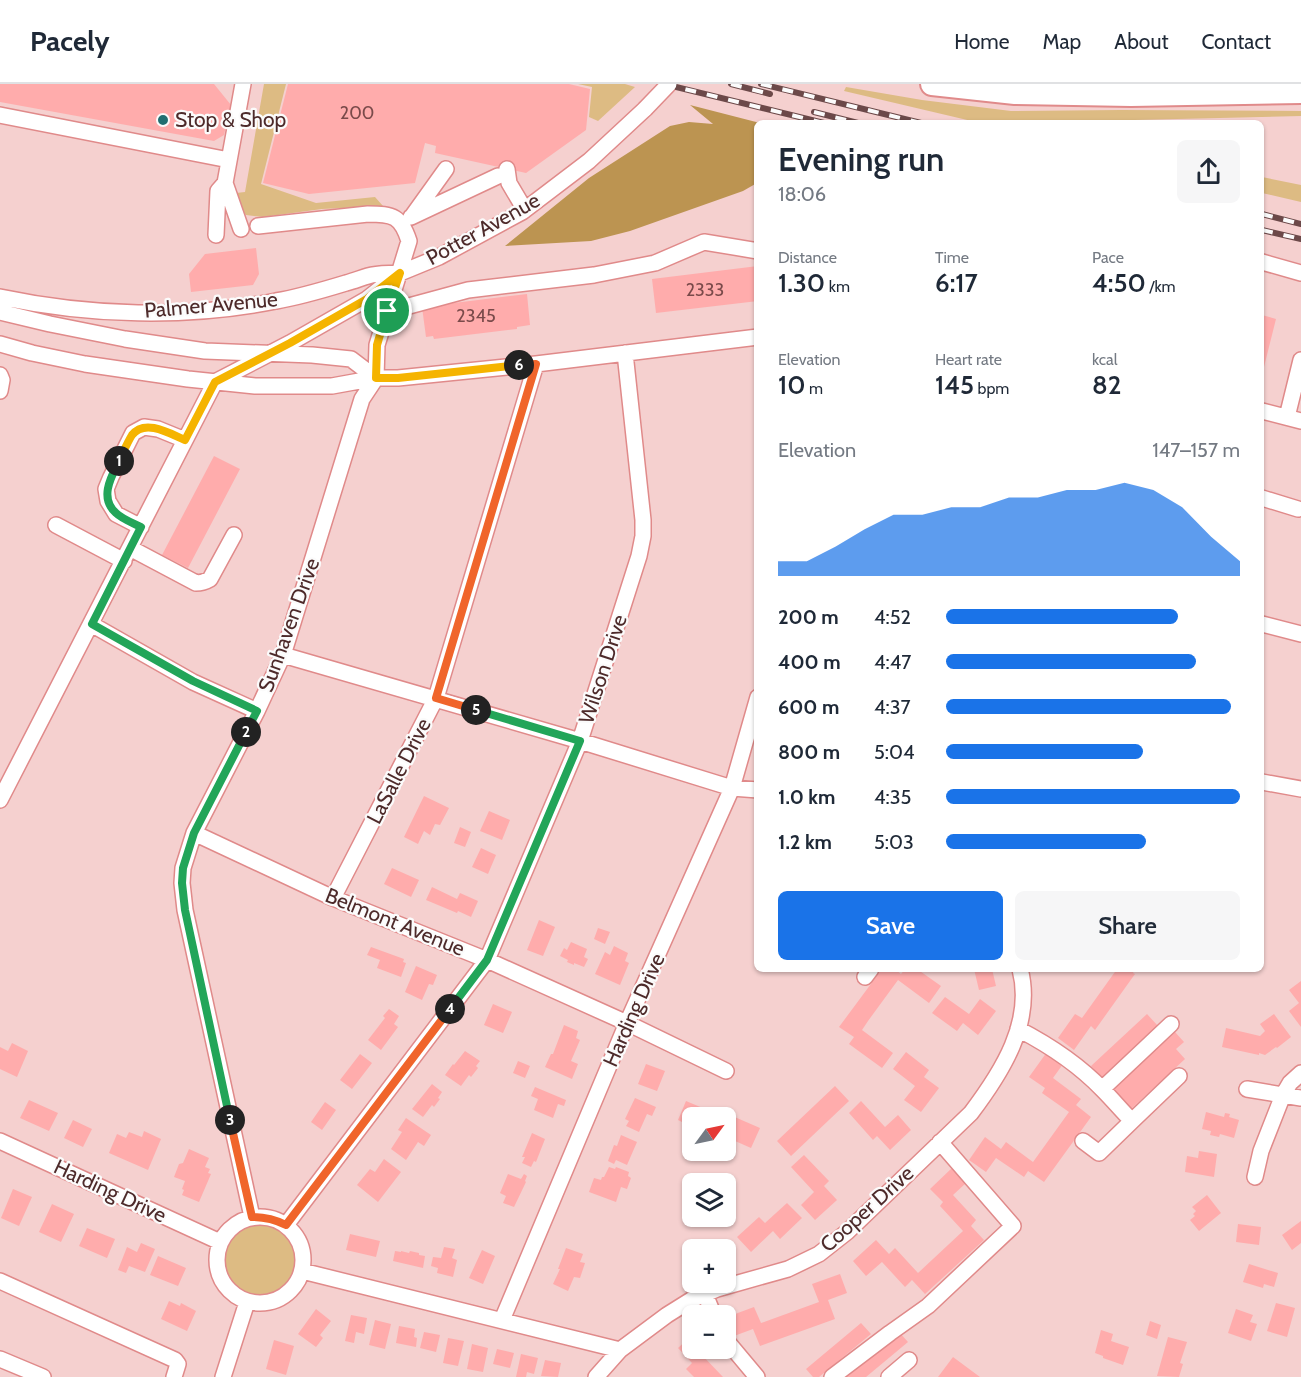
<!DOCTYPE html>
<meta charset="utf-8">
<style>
:root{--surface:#fff;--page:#f6f6f7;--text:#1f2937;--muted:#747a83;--line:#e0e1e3;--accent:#1a73e8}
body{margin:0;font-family:Cabin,sans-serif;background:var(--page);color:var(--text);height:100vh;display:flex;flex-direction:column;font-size:22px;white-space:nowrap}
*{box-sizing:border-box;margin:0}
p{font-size:20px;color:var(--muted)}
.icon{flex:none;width:33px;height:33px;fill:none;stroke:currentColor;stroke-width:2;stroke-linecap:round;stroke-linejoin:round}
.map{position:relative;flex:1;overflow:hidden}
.sheet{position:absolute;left:754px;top:36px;width:510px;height:852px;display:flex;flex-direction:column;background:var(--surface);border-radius:9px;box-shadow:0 2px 4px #0004}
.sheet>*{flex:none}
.needle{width:39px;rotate:57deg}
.fabs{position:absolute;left:682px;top:1023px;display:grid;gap:12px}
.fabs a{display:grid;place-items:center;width:54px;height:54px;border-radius:9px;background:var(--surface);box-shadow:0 2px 4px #0004;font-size:30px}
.pin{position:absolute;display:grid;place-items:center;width:51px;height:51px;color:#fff;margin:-26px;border:3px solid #fff;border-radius:50%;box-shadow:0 2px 6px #0007}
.km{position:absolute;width:30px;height:30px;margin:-15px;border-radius:50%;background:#222;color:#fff;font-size:16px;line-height:30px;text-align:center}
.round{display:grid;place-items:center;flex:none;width:63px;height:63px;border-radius:9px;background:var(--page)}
.head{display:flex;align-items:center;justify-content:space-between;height:102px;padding:0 24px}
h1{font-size:33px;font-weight:600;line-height:45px}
.stats{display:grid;grid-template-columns:repeat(3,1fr);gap:9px;height:102px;padding:6px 24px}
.stats div{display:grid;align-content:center}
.stats b{font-size:26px;font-weight:600}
.stats small{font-size:16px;font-weight:400}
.stats p{font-size:16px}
.chart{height:168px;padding:12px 24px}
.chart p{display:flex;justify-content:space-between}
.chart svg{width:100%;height:108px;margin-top:6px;fill:var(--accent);opacity:.7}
.primary-button{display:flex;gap:12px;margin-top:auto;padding:12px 24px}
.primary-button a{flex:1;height:69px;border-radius:9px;background:var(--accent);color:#fff;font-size:24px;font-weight:600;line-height:69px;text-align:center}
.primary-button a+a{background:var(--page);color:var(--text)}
ul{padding:0 24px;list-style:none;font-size:20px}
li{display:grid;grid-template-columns:96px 72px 1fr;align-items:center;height:45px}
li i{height:15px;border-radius:8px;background:var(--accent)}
header{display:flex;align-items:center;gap:36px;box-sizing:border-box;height:84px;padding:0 30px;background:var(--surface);border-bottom:2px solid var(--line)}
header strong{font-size:28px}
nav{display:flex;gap:33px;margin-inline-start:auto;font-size:21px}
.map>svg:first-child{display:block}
</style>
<header>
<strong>Pacely</strong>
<nav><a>Home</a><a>Map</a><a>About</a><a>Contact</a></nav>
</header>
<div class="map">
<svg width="1301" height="1293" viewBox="0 0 1301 1293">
<rect width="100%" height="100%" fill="#f5d0cf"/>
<!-- green -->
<path fill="#ddbb83" d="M264,0H286L261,100L316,119L375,113L383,122L322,125L263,133L246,131L240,127L236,109L245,108Z
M578,0H625L635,3L598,37L589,33L592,3Z
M846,3L922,16L1011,27L1121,26L1301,27V32L1135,36V39H980L844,7Z
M1262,93L1301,101V118L1262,109Z
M222 1176a39 39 0 1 1 78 0a39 39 0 1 1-78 0Z"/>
<!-- forest -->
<path fill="#bc9451" d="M690,21L760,39H758L757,99L743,107L630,147L591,157L505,162L589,94L670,42L689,38L713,40Z"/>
<!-- building -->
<path fill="#ffacac" d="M0,0H214L231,21L224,51L214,57L0,18Z
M288,0H569L590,5L586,46L526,89L435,69L436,62L425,59L415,99L309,110L263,99Z
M256,164L259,190L253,201L191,208L189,190L205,170Z
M758,182V217L656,229L652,195Z
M527,210L530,241L517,243V245L434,255L433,252L426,253L422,223Z
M1262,231L1276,235L1262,291Z
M214,372L240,385L188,484L162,471Z
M424,712L449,724L440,741L435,740L430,751L424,747L418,760L404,753Z
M489,727L510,736L502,756L480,747Z
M460,743L471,748L465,763L454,759Z
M481,764L496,771L488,790L472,783Z
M392,784L419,796L411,813L384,800Z
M432,803L457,815L460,809L478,817L471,833L458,827L457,829L426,816Z
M539,836L555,843L543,872L527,866Z
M598,844L610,848L605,860L594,855Z
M571,858L587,865L584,873L588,875L584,883L574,879V881L567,878L568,876L560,872L564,864L567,866Z
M614,862L628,869L625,877L629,879L620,901L595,890L605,868L610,871Z
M371,863L404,875L403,878L406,879L401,893L377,884L380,876L367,871Z
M416,882L437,891L433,901L429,900L422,916L405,908Z
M882,885H895L901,890L905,885H917L941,902L929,919L898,896L868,937L862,946L893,969L882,984L849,960L854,953L839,943Z
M974,885H992L996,902L979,906Z
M1117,885H1135L1133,889L1135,890L1095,946L1091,942L1074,966L1058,954L1075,930L1082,934Z
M1301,897V943L1289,927L1299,919L1289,906Z
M945,913L969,930L980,915L996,927L978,951L963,939L957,947L932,929Z
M493,920L512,928L503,949L484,941Z
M389,925L399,932L394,940L398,943L381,966L368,956L385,934L383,932Z
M1147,930L1158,942L1102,994L1091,982Z
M1274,930L1291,953L1277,964L1276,963L1265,971L1259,969V971L1222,963L1226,944L1260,952L1265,947L1260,940Z
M564,941L578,947L576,954L580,956L571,977L578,980L572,995L545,983L551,970H553Z
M1175,948L1184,958L1176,965L1185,975L1131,1025L1113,1005Z
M12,959L28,967L17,993L0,985V963L8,967Z
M465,967L480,977L476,982L478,984L471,993L469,991L461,1002L445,991L453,980L454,981Z
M906,968L929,986L924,993L939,1004L921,1028L904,1016L915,1002L893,985Z
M1047,968L1063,980L1053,994L1081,1015L1076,1021L1091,1033L1044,1098L1028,1087L1024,1093L996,1074L986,1088L969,1076L985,1053L1001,1065L1006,1058L1033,1078L1069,1028L1042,1009L1045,1004L1029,993Z
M360,970L372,979L352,1005L340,996Z
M518,977L530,982L525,994L513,989Z
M646,980L665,987L657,1007L638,1000Z
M432,1000L442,1008L438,1014L440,1015L434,1023L432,1021L423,1033L412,1025Z
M835,1002L849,1017L791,1072L777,1057Z
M535,1003L566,1016L564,1022L558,1020L553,1034L534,1026L538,1015L531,1012Z
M635,1014L656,1023L652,1032L647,1030L639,1048L626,1042L629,1037L625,1035Z
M29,1016L58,1029L49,1047L20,1034Z
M686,1017L717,1030L715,1034H693V1050L687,1048L690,1042L678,1036Z
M861,1017L885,1043L898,1031L911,1046L890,1066L877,1052L873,1056L849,1029Z
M325,1018L336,1026L322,1046L311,1038Z
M1206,1028L1224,1033L1225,1029L1230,1030L1229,1033L1239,1036L1234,1054L1220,1050L1219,1053L1210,1051L1211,1047L1202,1045Z
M730,1031L760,1044L751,1064L726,1053V1040Z
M406,1034L431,1051L424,1062L418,1058L406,1076L391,1065L402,1048L398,1046Z
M73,1036L92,1045L83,1063L64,1054Z
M144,1047L161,1055L148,1086L109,1069L117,1050L126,1054L129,1048L142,1053Z
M532,1049L545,1055L536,1078L534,1077L531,1083L522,1079L525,1073H522Z
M621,1051L637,1058L627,1081L616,1076L614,1080L608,1077L614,1061L617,1062Z
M189,1065L209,1074L205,1083L210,1085L208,1089L211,1090L199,1118L182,1111L184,1106L182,1105L185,1097L174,1093L179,1080L183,1079Z
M1199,1067L1217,1070L1214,1093L1185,1088L1187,1072L1198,1074Z
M804,1071L829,1097L824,1102L837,1116L815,1136L801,1121L814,1108L791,1083Z
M384,1075L401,1088L378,1118L357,1101L370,1085L375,1088Z
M609,1083L615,1085L616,1083L629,1088L628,1092L631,1094L627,1105L621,1103L616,1118L589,1108L594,1094L601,1096L602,1093H604Z
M952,1084L966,1099L953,1111L976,1136L971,1142L984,1156L925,1210L912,1196L905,1203L882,1178L866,1192L853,1177L876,1156L889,1170L895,1164L918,1189L963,1147L940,1122L943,1118L930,1105Z
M508,1090L521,1095L524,1090L527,1092L525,1097L526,1098L514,1123L503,1119L506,1112L500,1109Z
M13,1105L32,1113L19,1142L1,1134Z
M1207,1111L1221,1129L1199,1147L1190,1136L1195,1132L1193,1130L1196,1127L1192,1123Z
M787,1119L802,1134L780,1155L773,1147L751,1168L737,1153L759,1133L765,1139Z
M52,1120L74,1130L61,1158L39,1148Z
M1301,1137V1159L1292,1166L1282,1151Z
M1238,1140L1261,1143L1259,1161L1236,1158Z
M87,1144L115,1155L107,1174L79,1162Z
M350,1150L380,1157L376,1173L346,1166Z
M141,1159L155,1165L145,1188L129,1182L126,1189L118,1186L127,1163L137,1168Z
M444,1163L455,1165L452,1174L457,1176L453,1193L437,1189L438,1184L431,1182L433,1173L441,1174Z
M566,1164L583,1170L580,1178L585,1179L580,1194L574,1193L568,1207L553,1200L560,1185H558Z
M482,1166L495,1172L483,1200L469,1194Z
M395,1167L401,1168V1167L409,1169L410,1167L419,1169V1171L425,1172L423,1184L393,1177Z
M158,1172L186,1184L178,1202L150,1191Z
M1249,1180L1278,1189L1274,1203L1264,1200L1263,1204L1243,1198Z
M840,1190L847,1209L828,1216L835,1235L760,1262L753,1245L734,1252L727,1233L754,1223L761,1239L819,1218L812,1200Z
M169,1217L180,1222L181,1219L196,1227L187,1247L161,1235Z
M1276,1219L1295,1224L1287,1253L1267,1247Z
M316,1225L331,1237L320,1251L323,1254L316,1263L298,1250Z
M1236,1225L1253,1231L1250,1238L1257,1240L1251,1257L1228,1249Z
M351,1231L367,1234L364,1250L356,1248L354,1259L345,1257Z
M375,1236L391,1240L385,1265L369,1261Z
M1150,1237L1161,1241L1157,1255L1146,1251Z
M861,1239L871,1250L819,1293H813L806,1285Z
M399,1242L415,1245L414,1253L417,1254L416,1263L396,1259Z
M1101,1246L1113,1250L1111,1257L1129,1263L1123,1281L1103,1274V1272L1095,1269Z
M424,1248L440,1251L436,1268L420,1264Z
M899,1248L908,1258L866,1293H846Z
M693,1250V1264H707L701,1270L723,1293H694L686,1285L692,1279L678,1264Z
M1168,1253L1187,1258L1180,1279L1183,1280L1179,1293L1157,1292Z
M448,1254L464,1257L458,1282L443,1279Z
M274,1256L294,1262L286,1291L266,1285Z
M472,1260L488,1264L483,1288L467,1285Z
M497,1265L514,1269L510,1284L493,1280Z
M521,1270L538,1274L534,1290L527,1288L526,1293H516Z
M953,1273L980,1293H938Z
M545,1276L561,1279L558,1293L541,1292Z"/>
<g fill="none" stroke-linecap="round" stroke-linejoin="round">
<defs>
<path id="minor" d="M0,31L229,76
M507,85L509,99L525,126
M413,131L446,85
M411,133L498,92
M241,145L225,99L243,0
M216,151L218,107L225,99
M1262,178L1301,189
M0,213C90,232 186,235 276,217C300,213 323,206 346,199C354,197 361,194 368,192C378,189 389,190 400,189
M387,225L409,222L468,206L594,191L655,179L704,158L758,167
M0,228L50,240L125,255L205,267L312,271L351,275L376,294
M0,260L32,269L85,280L188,295L255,302H332L376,294H398L536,280L758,253
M0,291L2,296L0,307
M215,298L290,259L367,215L400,189L439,173L522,128L589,77L645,25
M1262,327L1301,337
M1287,333L1301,276
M1262,414L1298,425
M56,441L124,477
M141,443L116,430L108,417L106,405L111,393L133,349L144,343L158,345L185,356
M130,464L196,499C202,499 205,498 210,495L234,451
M91,540L193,598L257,627
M1262,540L1301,550
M283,571L580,657L732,704L758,706
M1262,698L1301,705
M0,716L215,298
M194,749L333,814L487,876L627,939L726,987
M333,814L436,614L536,280
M865,893L871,885
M1018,945C1049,961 1079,981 1103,1006C1113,1016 1122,1027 1132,1037L1179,992
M1102,1005L1171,940
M1247,1005L1301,1014
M0,1057L220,1158
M1083,1057L1099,1069L1132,1037
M1255,1093L1261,1067L1283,1011L1290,999L1301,989
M217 1176a43 43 0 1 1 86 0a43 43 0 1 1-86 0Z
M252,1133L185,826L182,799L183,784L194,749L257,627L283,571L362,315L376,294L377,261L409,157C401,132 393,130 368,130L258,142
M286,1141L487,876L580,657L639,472L643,452V436L625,269
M302,1187L620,1266
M0,1197L175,1276L178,1280L174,1293
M705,1210L714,1232
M502,1236L627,939L732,704L758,613
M726,1256L757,1293
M0,1275L43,1293
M223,1293L247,1218
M596,1293L620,1266L667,1231L691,1216L717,1205L788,1185L819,1170L847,1148L971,1029C1002,988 1034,938 1020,885
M832,1293L890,1249L928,1222L1013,1142L940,1058
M889,1293L909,1276"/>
<path id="highway" d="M932,0L1015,9L1131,11L1301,8"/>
</defs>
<!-- minor casing -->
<use href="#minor" stroke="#e08a8a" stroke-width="18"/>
<!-- highway casing -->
<use href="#highway" stroke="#e08a8a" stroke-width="26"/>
<!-- minor -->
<use href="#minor" stroke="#fff" stroke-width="15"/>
<!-- highway -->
<use href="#highway" stroke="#fff" stroke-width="22"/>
<defs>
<path id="rail" d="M664,0L824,39
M731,0L770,10
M761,0L921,39
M814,28L858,39
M1262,130L1301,140
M1262,146L1301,155"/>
</defs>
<!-- rail casing -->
<use href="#rail" stroke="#6c4949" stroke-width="6"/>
<!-- rail -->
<use href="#rail" stroke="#fbfbfb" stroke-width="4" stroke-dasharray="11" stroke-linecap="butt"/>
<defs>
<path id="minor-bridge" d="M645,25L669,0"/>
</defs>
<!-- minor-bridge casing -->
<use href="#minor-bridge" stroke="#e08a8a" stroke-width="18" stroke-linecap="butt"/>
<!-- minor-bridge -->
<use href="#minor-bridge" stroke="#fff" stroke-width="15"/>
</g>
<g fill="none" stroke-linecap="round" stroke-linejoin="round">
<defs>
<path id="split-1" d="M119,377C123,369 127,359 132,351C145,334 171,350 185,356L215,298L290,259L367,215L400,189L387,227"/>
<path id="split-2" d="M119,377C111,393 99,414 116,429C122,435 133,439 141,443L92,540L193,597L257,627L246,648"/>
<path id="split-3" d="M230,1036L185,826L182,799L183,784L194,749L246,648"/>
<path id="split-4" d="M230,1036L252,1133C265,1133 274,1135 286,1141L450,925"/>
<path id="split-5" d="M450,925L487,876L580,657L476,626"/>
<path id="split-6" d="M476,626L436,614L536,280L519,281"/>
<path id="split-7" d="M387,227L377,261L376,294H398L519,281"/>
</defs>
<!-- split-1 casing -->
<use href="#split-1" stroke="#fff" stroke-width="12"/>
<!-- split-2 casing -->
<use href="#split-2" stroke="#fff" stroke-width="12"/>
<!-- split-3 casing -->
<use href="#split-3" stroke="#fff" stroke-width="12"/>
<!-- split-4 casing -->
<use href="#split-4" stroke="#fff" stroke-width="12"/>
<!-- split-5 casing -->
<use href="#split-5" stroke="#fff" stroke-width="12"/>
<!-- split-6 casing -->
<use href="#split-6" stroke="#fff" stroke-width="12"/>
<!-- split-7 casing -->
<use href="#split-7" stroke="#fff" stroke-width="12"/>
<!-- split-1 -->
<use href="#split-1" stroke="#f5b400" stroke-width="8"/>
<!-- split-2 -->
<use href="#split-2" stroke="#22a559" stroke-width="8"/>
<!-- split-3 -->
<use href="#split-3" stroke="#22a559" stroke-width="8"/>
<!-- split-4 -->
<use href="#split-4" stroke="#f0652b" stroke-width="8"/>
<!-- split-5 -->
<use href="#split-5" stroke="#22a559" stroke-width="8"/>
<!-- split-6 -->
<use href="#split-6" stroke="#f0652b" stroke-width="8"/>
<!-- split-7 -->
<use href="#split-7" stroke="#f5b400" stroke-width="8"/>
</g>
<!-- markers -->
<circle fill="#226e71" stroke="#fbfbfb" stroke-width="2" cx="163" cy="36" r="6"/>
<g text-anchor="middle" stroke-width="4.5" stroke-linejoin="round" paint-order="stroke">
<!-- number labels -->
<g font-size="18" fill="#7a4a4a">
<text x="357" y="35">200</text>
<text x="705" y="212">2333</text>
<text x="476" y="238">2345</text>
</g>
<!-- poi labels -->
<g font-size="21" fill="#4d2a2a" stroke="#fbfbfb" text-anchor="start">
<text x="175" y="43">Stop &amp; Shop</text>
</g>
<!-- street labels -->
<g font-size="21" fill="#4d2a2a" stroke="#fbfbfb">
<text transform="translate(483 145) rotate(-29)" y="7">Potter Avenue</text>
<text transform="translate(211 221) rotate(-5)" y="7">Palmer Avenue</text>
<text transform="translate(289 541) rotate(-70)" y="7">Sunhaven Drive</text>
<text transform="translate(603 585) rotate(-72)" y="7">Wilson Drive</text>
<text transform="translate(399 687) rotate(-63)" y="7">LaSalle Drive</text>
<text transform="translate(395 838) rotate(22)" y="7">Belmont Avenue</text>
<text transform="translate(634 926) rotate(-66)" y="7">Harding Drive</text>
<text transform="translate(110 1107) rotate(25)" y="7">Harding Drive</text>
<text transform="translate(867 1125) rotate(-42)" y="7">Cooper Drive</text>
</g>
</g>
</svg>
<div class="fabs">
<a><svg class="needle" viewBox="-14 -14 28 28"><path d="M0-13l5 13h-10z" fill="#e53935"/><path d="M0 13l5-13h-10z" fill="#747a83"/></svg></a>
<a><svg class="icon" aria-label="layers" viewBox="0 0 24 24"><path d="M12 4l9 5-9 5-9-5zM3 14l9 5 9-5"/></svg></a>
<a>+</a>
<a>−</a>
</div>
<div class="pin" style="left:387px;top:227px;background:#1e9e55"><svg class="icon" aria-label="arrive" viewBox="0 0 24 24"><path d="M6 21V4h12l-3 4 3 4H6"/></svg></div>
<b class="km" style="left:119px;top:377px">1</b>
<b class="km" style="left:246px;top:648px">2</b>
<b class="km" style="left:230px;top:1036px">3</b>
<b class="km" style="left:450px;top:925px">4</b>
<b class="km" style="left:476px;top:626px">5</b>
<b class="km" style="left:519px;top:281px">6</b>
<section class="sheet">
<div class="head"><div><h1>Evening run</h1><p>18:06</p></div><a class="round"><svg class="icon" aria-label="share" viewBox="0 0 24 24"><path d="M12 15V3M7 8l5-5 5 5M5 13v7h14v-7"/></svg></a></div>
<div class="stats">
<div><p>Distance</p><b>1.30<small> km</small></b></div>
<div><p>Time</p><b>6:17</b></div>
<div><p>Pace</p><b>4:50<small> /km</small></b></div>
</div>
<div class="stats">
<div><p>Elevation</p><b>10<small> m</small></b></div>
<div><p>Heart rate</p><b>145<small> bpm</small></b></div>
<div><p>kcal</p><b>82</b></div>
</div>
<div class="chart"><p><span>Elevation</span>147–157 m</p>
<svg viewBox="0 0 160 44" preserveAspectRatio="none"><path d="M0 44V38L10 38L20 32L30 25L40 19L50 19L60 16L70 16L80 12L90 12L100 9L110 9L120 6L130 9L140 16L150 28L160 38V44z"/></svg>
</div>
<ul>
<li><b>200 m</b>4:52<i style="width:79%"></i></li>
<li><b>400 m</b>4:47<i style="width:85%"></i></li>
<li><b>600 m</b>4:37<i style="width:97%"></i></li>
<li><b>800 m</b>5:04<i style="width:67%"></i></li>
<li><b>1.0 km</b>4:35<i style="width:100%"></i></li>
<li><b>1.2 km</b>5:03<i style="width:68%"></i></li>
</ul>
<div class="primary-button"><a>Save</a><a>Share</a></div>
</section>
</div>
